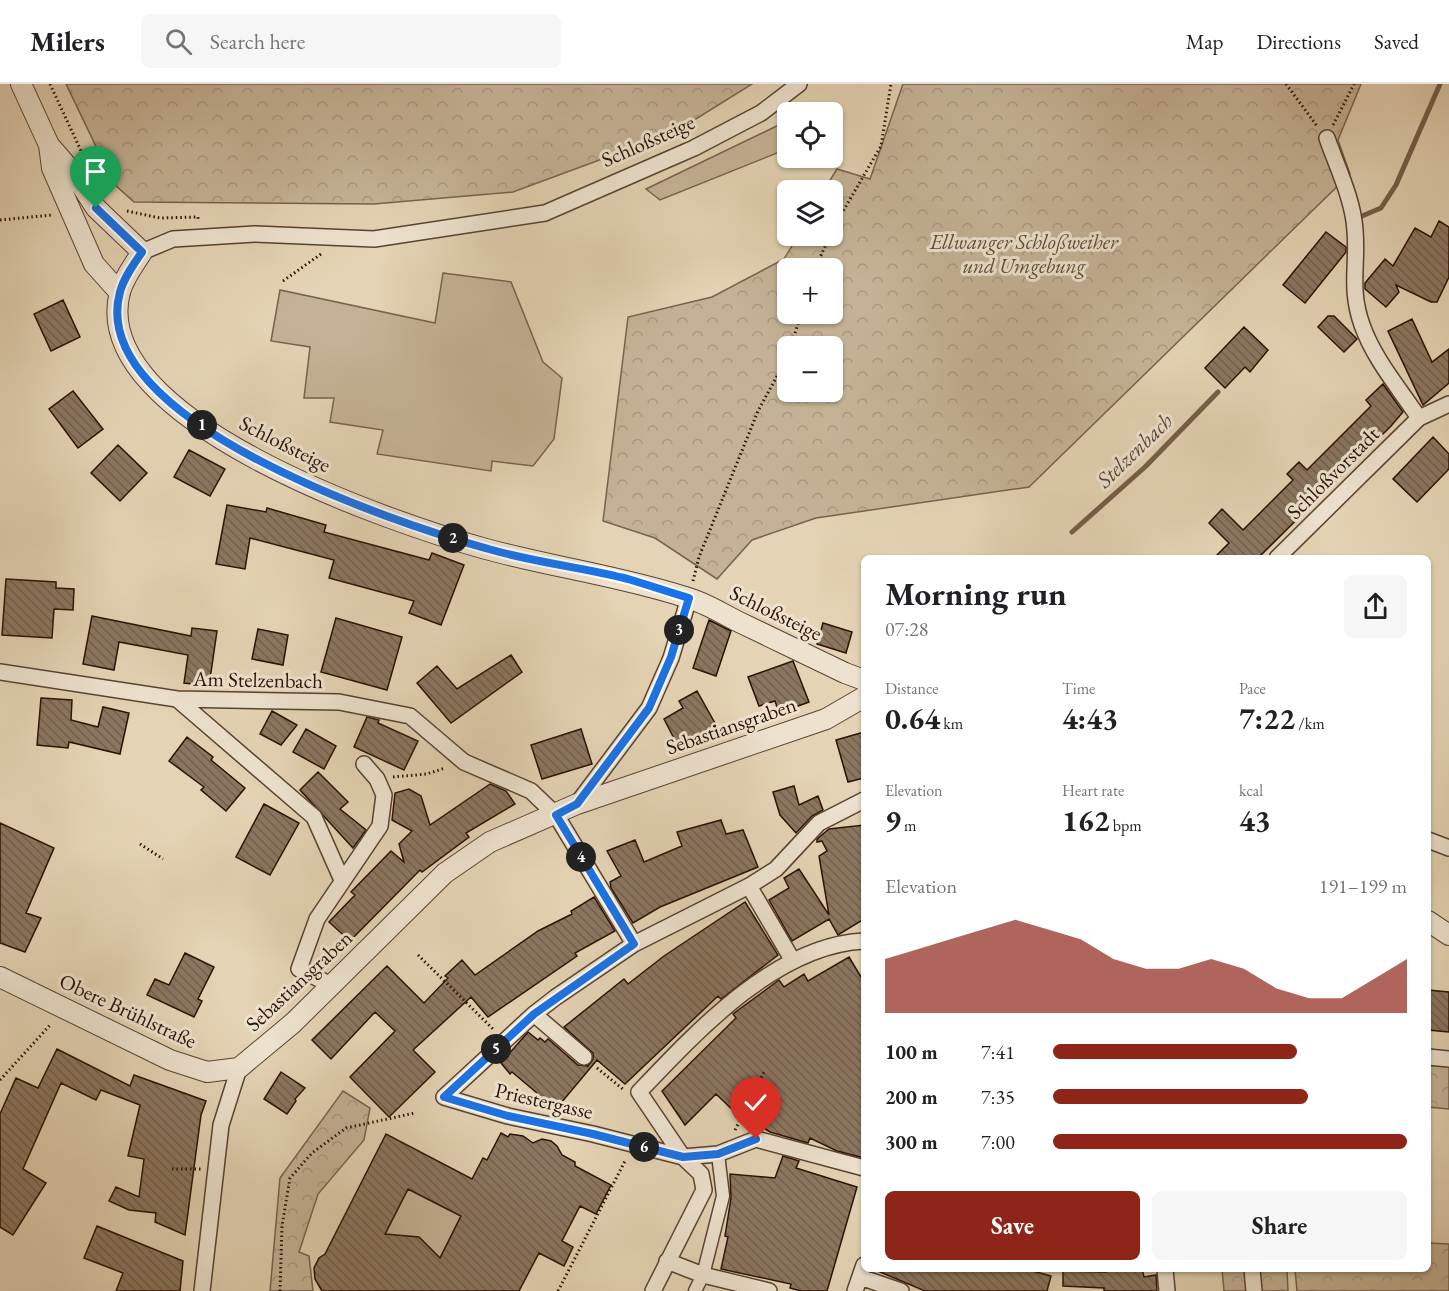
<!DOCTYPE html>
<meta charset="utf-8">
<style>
:root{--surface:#fff;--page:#f6f6f6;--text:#202124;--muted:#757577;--line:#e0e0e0;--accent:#8f2418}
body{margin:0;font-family:"EB Garamond",serif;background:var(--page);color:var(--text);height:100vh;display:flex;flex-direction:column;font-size:22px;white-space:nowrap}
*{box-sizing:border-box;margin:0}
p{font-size:20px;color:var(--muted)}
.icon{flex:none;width:33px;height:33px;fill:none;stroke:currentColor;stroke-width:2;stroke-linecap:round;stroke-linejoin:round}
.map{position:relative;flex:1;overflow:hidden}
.details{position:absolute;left:861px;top:471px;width:570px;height:717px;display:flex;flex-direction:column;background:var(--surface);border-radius:9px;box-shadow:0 2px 4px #0004}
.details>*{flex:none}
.controls{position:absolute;left:777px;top:18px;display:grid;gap:12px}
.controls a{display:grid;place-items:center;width:66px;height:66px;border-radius:9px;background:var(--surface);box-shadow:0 2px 4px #0004;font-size:30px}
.pin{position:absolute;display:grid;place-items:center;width:51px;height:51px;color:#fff;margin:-62px -26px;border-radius:50% 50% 50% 0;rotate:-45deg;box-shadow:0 0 6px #0007}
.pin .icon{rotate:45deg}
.km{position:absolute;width:30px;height:30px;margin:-15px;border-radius:50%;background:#222;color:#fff;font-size:16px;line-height:30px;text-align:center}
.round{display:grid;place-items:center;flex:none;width:63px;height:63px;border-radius:9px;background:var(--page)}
.head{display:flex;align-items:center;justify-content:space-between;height:102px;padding:0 24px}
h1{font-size:33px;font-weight:700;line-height:45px}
.figures{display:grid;grid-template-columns:repeat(3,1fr);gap:9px;height:102px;padding:6px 24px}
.figures div{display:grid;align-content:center}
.figures b{font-size:30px;font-weight:700}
.figures small{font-size:16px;font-weight:400}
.figures p{font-size:16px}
.chart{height:168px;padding:12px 24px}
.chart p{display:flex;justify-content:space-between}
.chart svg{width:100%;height:108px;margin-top:6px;fill:var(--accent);opacity:.7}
.cta{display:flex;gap:12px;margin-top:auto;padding:12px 24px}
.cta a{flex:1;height:69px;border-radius:9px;background:var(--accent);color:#fff;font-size:24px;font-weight:700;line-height:69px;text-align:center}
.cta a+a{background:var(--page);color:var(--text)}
ul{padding:0 24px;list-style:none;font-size:20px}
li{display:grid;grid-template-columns:96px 72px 1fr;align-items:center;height:45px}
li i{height:15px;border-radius:8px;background:var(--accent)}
header{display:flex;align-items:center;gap:36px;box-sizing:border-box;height:84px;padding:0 30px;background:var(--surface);border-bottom:2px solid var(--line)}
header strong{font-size:28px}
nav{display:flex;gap:33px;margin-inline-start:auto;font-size:21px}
.search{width:420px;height:54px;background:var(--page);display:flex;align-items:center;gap:15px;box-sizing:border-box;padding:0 21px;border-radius:9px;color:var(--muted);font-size:22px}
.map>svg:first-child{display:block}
</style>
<header>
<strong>Milers</strong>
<div class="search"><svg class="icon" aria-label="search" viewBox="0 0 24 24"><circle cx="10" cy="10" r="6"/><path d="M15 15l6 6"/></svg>Search here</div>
<nav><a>Map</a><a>Directions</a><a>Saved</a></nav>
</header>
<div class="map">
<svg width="1449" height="1207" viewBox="0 0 1449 1207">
<defs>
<pattern id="park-crowns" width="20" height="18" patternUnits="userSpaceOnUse" patternTransform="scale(1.5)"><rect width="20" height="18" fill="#c5b296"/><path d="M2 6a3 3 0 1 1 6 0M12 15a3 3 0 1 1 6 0" fill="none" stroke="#a99880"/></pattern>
<pattern id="building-back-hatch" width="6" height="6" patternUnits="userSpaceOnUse" patternTransform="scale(1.5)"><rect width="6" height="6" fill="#8b7660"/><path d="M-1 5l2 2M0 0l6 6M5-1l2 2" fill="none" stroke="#725f4d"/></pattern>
</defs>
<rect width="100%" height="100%" fill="#e4d3b4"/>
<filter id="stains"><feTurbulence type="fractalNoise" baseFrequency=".00333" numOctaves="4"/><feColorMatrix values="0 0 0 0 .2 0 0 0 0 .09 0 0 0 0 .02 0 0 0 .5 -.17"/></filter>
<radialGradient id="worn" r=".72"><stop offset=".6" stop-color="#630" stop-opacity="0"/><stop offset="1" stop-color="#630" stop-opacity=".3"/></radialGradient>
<!-- green -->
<path fill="#c5b296" stroke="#78624e" stroke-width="1.5" d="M787,37V65L660,116L646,105Z
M443,189L511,198L543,278L562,294L554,355L533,382L492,377L491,387L377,370L383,346L330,338L334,314H304L310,263L271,257L280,206L435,239Z
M408,1105L461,1132L432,1190L423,1157L379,1163Z"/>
<!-- park -->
<path fill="url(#park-crowns)" stroke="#78624e" stroke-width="1.5" fill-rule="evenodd" d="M66,0H752L675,48L513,108L374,120L134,118L114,100Z
M903,0H1361L1338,56L1350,90L1029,403L816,434L752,456L717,495L655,454L603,437L628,233L712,213L784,175L798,152H832V106H824L837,85L870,95ZM788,184H832V230H788ZM788,262H832V308H788Z
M1428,981L1449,983V1025L1428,1023Z
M343,1007L370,1024L364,1056L318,1110L299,1168L309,1172L313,1207H270L280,1094Z
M1428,1159L1449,1160V1207H1297L1295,1185H1428Z
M1222,1185H1287L1288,1207H1224Z"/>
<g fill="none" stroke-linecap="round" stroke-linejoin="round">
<!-- stream -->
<path stroke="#745e4a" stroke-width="5" d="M1355,135L1381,124L1396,101L1440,0
M1072,448L1145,383L1218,308"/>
</g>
<!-- building -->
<path fill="url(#building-back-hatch)" stroke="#2b1105" stroke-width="1.5" fill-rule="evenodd" d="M1439,137L1449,143V193L1437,218H1431L1396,201L1399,208L1386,223L1365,205V199L1385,175L1393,182L1415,144L1431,153Z
M1326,148L1346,163V168L1305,219L1283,201Z
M63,216L80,253L51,267L34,230Z
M1328,232H1334L1357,255L1344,268L1318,243Z
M1412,235L1432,278L1449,265V299L1423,321L1388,247Z
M1244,243L1268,266L1250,288L1245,283L1225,304L1205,284Z
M1383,300L1403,328L1391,342L1258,474H1214L1229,459L1209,439L1222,425L1243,446L1293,396L1287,390L1299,378L1307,386L1371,322L1366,316Z
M73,307L103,345L78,364L49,325Z
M1433,353L1449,370V385L1417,418L1393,395Z
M118,361L147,389L120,417L91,389Z
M189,366L225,385L210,412L174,393Z
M227,421L266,428L267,424L326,441L324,448L429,476L432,469L464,481L441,541L409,529L414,517L329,494L334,476L250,454L245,485L216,480Z
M6,495L56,498V504L74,505L73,526L54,525L52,554L2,551Z
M92,532L191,552L192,544L217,547L209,602L184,599L188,571L119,558L114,586L83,580Z
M336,534L402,553L387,606L321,588Z
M709,536L731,547L716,592L693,584Z
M823,539L852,548L846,569L817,560Z
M258,545L288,551L283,581L252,575Z
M511,571L522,588L451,639L417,599L437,582L457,605Z
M793,577L809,618L779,629L775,617L759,622L748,593Z
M697,607L716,641L678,662L664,635L683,624L679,617Z
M41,614L72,616L71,636L98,643L103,623L129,629L120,670L69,658L68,664L37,661Z
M272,627L297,641L281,661L260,650Z
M367,633L379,636L378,639L418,657L404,686L354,663Z
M306,645L336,662L324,685L293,668Z
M581,645L592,680L542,695L531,661Z
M864,648V694L848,698L836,656Z
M187,653L213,673L211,676L245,704L226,727L201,706L204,703L169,677Z
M318,688L348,718L340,725L366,746L353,764L300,706Z
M490,700L506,707L515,720L466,749L469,753L422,788L420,786L350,857L329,838L355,811L351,808L391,767L404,778L399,760L412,747L392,736L395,709L409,705L421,712L430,741Z
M794,702L799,721L818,712L823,726L812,732L796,749L780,731L773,708Z
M264,720L299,739L270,791L236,773Z
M721,736L726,750L743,746L758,783L660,823L633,839L611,804L610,798L621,792L607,767L635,756L644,778L682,762L677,748Z
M0,739L54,764L26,829L41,834L25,868L0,859Z
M864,741V835L838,851L829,835L792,857L769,816L789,804L784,794L799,785L829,831L819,772L827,767L822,757L817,758V755L829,745Z
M594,813L615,847L575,869L577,872L488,933L471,913L413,966L435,988L389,1033L350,993L395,947L375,928L331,975L312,956L387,882L424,919L448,894L445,892L462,876L475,891L538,847L572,830L571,827Z
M745,818L778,871L721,915L718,912L625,1000L597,976L556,1025L512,988L510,990L501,979L528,948L538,956L540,954L545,958L548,955L578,981L588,982L593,975V969L564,943L624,895L628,900L664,872Z
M185,869L214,883L198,915L202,917L194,933L147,911L155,895L169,901Z
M849,873L864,898V1074L837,1067L810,1054L808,1059L770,1048L741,1029L739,1032L716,1010L685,1041L662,1007L736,934L733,930L779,896L784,903L804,890L808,897Z
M1428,906L1449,908V948L1428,946Z
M57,965L130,1002L134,991L206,1017L201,1031L185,1151L155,1138L156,1129L129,1126L109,1117L116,1103L139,1113L144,1075L128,1072L140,1021L101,1006L96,1016L61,999L23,1085L46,1099L13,1151L0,1143V1030L16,994L38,1004Z
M281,988L305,1004L295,1015L296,1017L287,1030L264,1015Z
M501,1049L508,1053L510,1050L523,1052L533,1059L542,1055L551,1057L557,1062L562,1071L575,1078V1082L611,1101L596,1130L580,1122L562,1157L573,1163L564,1182L539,1169L519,1207H322L315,1195L314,1184L319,1174L325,1170L386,1050L472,1095L483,1074L487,1076ZM408,1105L461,1132L440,1174L419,1153L385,1150Z
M783,1072L799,1077L796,1084L857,1103L827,1207H801L790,1204L791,1200L721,1185L728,1153L725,1152L731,1114L730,1090L775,1094Z
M97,1142L183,1177L180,1207H116L123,1189L84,1174Z
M873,1185H1026L1051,1192L1047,1207H925Z
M1106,1185H1142L1144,1193L1156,1191L1157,1207H1104V1204L1063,1202V1187L1106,1188Z"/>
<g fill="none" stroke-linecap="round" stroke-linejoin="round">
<defs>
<path id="pedestrian" d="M695,1207L703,1191L723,1112L718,1070"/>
<path id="minor" d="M1327,54C1337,83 1353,115 1355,146C1358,181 1349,204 1362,241C1374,275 1399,304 1419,334
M142,168L173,155L255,150L374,155L545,129L694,64L761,29L799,0
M1277,474L1419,334L1449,320
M0,588L177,615L339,618L410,632L464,678L531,707L556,731L634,860
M177,615L314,733L342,796
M577,720L649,624L671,574L689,514
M1428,756L1449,764
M749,802L793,877
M331,901L299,885L317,835L380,742L384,711L377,695L364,680
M534,930L584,973
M1428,973L1449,975
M444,1013L534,930L556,913L634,860L749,802L776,785L819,739L864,716
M444,1013L508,1032L593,1050L683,1073L718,1070L756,1055L864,1084
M667,1177L703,1191L769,1207
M1165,1185L1167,1207
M1252,1185L1254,1207
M860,1193L901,1207
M202,1207L221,1041L239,984
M653,1207L704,1106L701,1090L683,1073L639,1008C696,948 776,861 864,857
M855,1207L864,1181"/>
<path id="tertiary" d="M21,0L49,61L52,84L94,180L120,209
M49,61L74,90L96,124L142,168C134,181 124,193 120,208C86,336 395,440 486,465C552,483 620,492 685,513C704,518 721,529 739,538C774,555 810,572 845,589L864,596
M1428,837L1449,851
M0,893L170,976L207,988L239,984L293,939L445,789L490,758L577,720L826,635L864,613"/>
</defs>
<!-- pedestrian casing -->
<use href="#pedestrian" stroke="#594231" stroke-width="15"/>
<!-- minor casing -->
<use href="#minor" stroke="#594231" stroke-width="18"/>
<!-- tertiary casing -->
<use href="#tertiary" stroke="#594231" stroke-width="22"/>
<!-- path -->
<path stroke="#2b1105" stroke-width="3" stroke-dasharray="1.5 3" stroke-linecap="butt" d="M50,0L82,69
M1286,0L1317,42
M1333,41L1354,0
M127,127L160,134L198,133V136
M0,136L52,131
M832,146L881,62L891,0
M815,184L830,152
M283,197L321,170
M791,262L801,230
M693,497L699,473L758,327L788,272
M393,693L427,690L445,684
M140,760L163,775
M418,871L493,945
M597,984L624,1006
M0,996L51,940
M735,1046L764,988
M172,1085H201
M280,1207L282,1142L290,1094L312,1069L346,1044L415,1029
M558,1207L626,1075"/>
<!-- pedestrian -->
<use href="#pedestrian" stroke="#ede2ce" stroke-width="12"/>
<!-- minor -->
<use href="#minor" stroke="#ede2ce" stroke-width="15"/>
<!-- tertiary -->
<use href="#tertiary" stroke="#ede2ce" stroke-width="20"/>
</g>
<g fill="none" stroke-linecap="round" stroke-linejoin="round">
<defs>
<path id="route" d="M96,124L142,168C134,180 124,193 120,208C85,336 395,439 485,464C532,478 581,483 628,495C648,501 669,508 689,514L671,573L649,624L577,720L556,731L634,860L534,930L444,1013L508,1032L593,1050L683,1073L718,1070L756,1055"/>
</defs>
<!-- route casing -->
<use href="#route" stroke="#fff" stroke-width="12"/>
<!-- route -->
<use href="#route" stroke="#1a73e8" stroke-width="8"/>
</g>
<g text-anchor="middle" stroke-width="6" stroke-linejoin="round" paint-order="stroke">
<!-- street labels -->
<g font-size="21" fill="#2b1105" stroke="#ede2ce">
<text transform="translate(648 57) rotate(-24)" y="7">Schloßsteige</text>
<text transform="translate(285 360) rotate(27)" y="7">Schloßsteige</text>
<text transform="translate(1333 389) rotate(-45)" y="7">Schloßvorstadt</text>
<text transform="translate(776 529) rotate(26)" y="7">Schloßsteige</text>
<text transform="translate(258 596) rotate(1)" y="7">Am Stelzenbach</text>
<text transform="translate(731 642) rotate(-19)" y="7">Sebastiansgraben</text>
<text transform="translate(299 897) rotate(-43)" y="7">Sebastiansgraben</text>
<text transform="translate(128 927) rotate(25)" y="7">Obere Brühlstraße</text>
<text transform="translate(544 1017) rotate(13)" y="7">Priestergasse</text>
</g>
<!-- park labels -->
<g font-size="21" font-style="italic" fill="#614938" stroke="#ede2ce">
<text x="1024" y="165">Ellwanger Schloßweiher<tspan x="1024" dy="24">und Umgebung</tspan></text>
</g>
<!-- water labels -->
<g font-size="22" font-style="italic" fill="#5c4433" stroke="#ede2ce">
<text transform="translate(1134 366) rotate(-44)" y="8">Stelzenbach</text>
</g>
</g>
<rect width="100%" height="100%" filter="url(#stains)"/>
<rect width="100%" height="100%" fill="url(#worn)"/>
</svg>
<div class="controls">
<a><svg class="icon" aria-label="locate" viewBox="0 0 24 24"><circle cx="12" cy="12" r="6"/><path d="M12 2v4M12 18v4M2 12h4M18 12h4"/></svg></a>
<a><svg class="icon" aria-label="layers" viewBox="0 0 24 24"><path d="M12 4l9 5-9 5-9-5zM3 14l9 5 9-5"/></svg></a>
<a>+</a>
<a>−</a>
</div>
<div class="pin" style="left:96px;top:124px;background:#1e9e55"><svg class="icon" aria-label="arrive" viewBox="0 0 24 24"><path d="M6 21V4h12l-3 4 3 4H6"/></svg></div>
<div class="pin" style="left:756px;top:1055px;background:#d93025"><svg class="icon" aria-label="check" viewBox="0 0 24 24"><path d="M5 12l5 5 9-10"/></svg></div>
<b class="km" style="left:202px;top:341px">1</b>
<b class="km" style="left:453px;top:454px">2</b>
<b class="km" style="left:679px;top:546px">3</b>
<b class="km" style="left:581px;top:773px">4</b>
<b class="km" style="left:496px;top:965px">5</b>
<b class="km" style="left:644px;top:1063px">6</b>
<section class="details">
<div class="head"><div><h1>Morning run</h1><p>07:28</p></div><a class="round"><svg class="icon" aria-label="share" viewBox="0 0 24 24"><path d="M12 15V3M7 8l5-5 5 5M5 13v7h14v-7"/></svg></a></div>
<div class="figures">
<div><p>Distance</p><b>0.64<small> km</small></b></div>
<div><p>Time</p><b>4:43</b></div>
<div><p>Pace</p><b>7:22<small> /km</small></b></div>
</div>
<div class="figures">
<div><p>Elevation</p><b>9<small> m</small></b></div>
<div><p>Heart rate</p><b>162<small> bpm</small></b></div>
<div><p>kcal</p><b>43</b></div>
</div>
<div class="chart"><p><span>Elevation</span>191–199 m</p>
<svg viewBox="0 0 160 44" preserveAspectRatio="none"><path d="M0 44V22L10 18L20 14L30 10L40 6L50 10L60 14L70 22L80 26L90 26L100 22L110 26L120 34L130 38L140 38L150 30L160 22V44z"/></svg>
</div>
<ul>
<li><b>100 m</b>7:41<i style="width:69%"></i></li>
<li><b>200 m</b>7:35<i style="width:72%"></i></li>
<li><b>300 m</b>7:00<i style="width:100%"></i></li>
</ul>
<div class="cta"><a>Save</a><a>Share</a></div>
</section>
</div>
